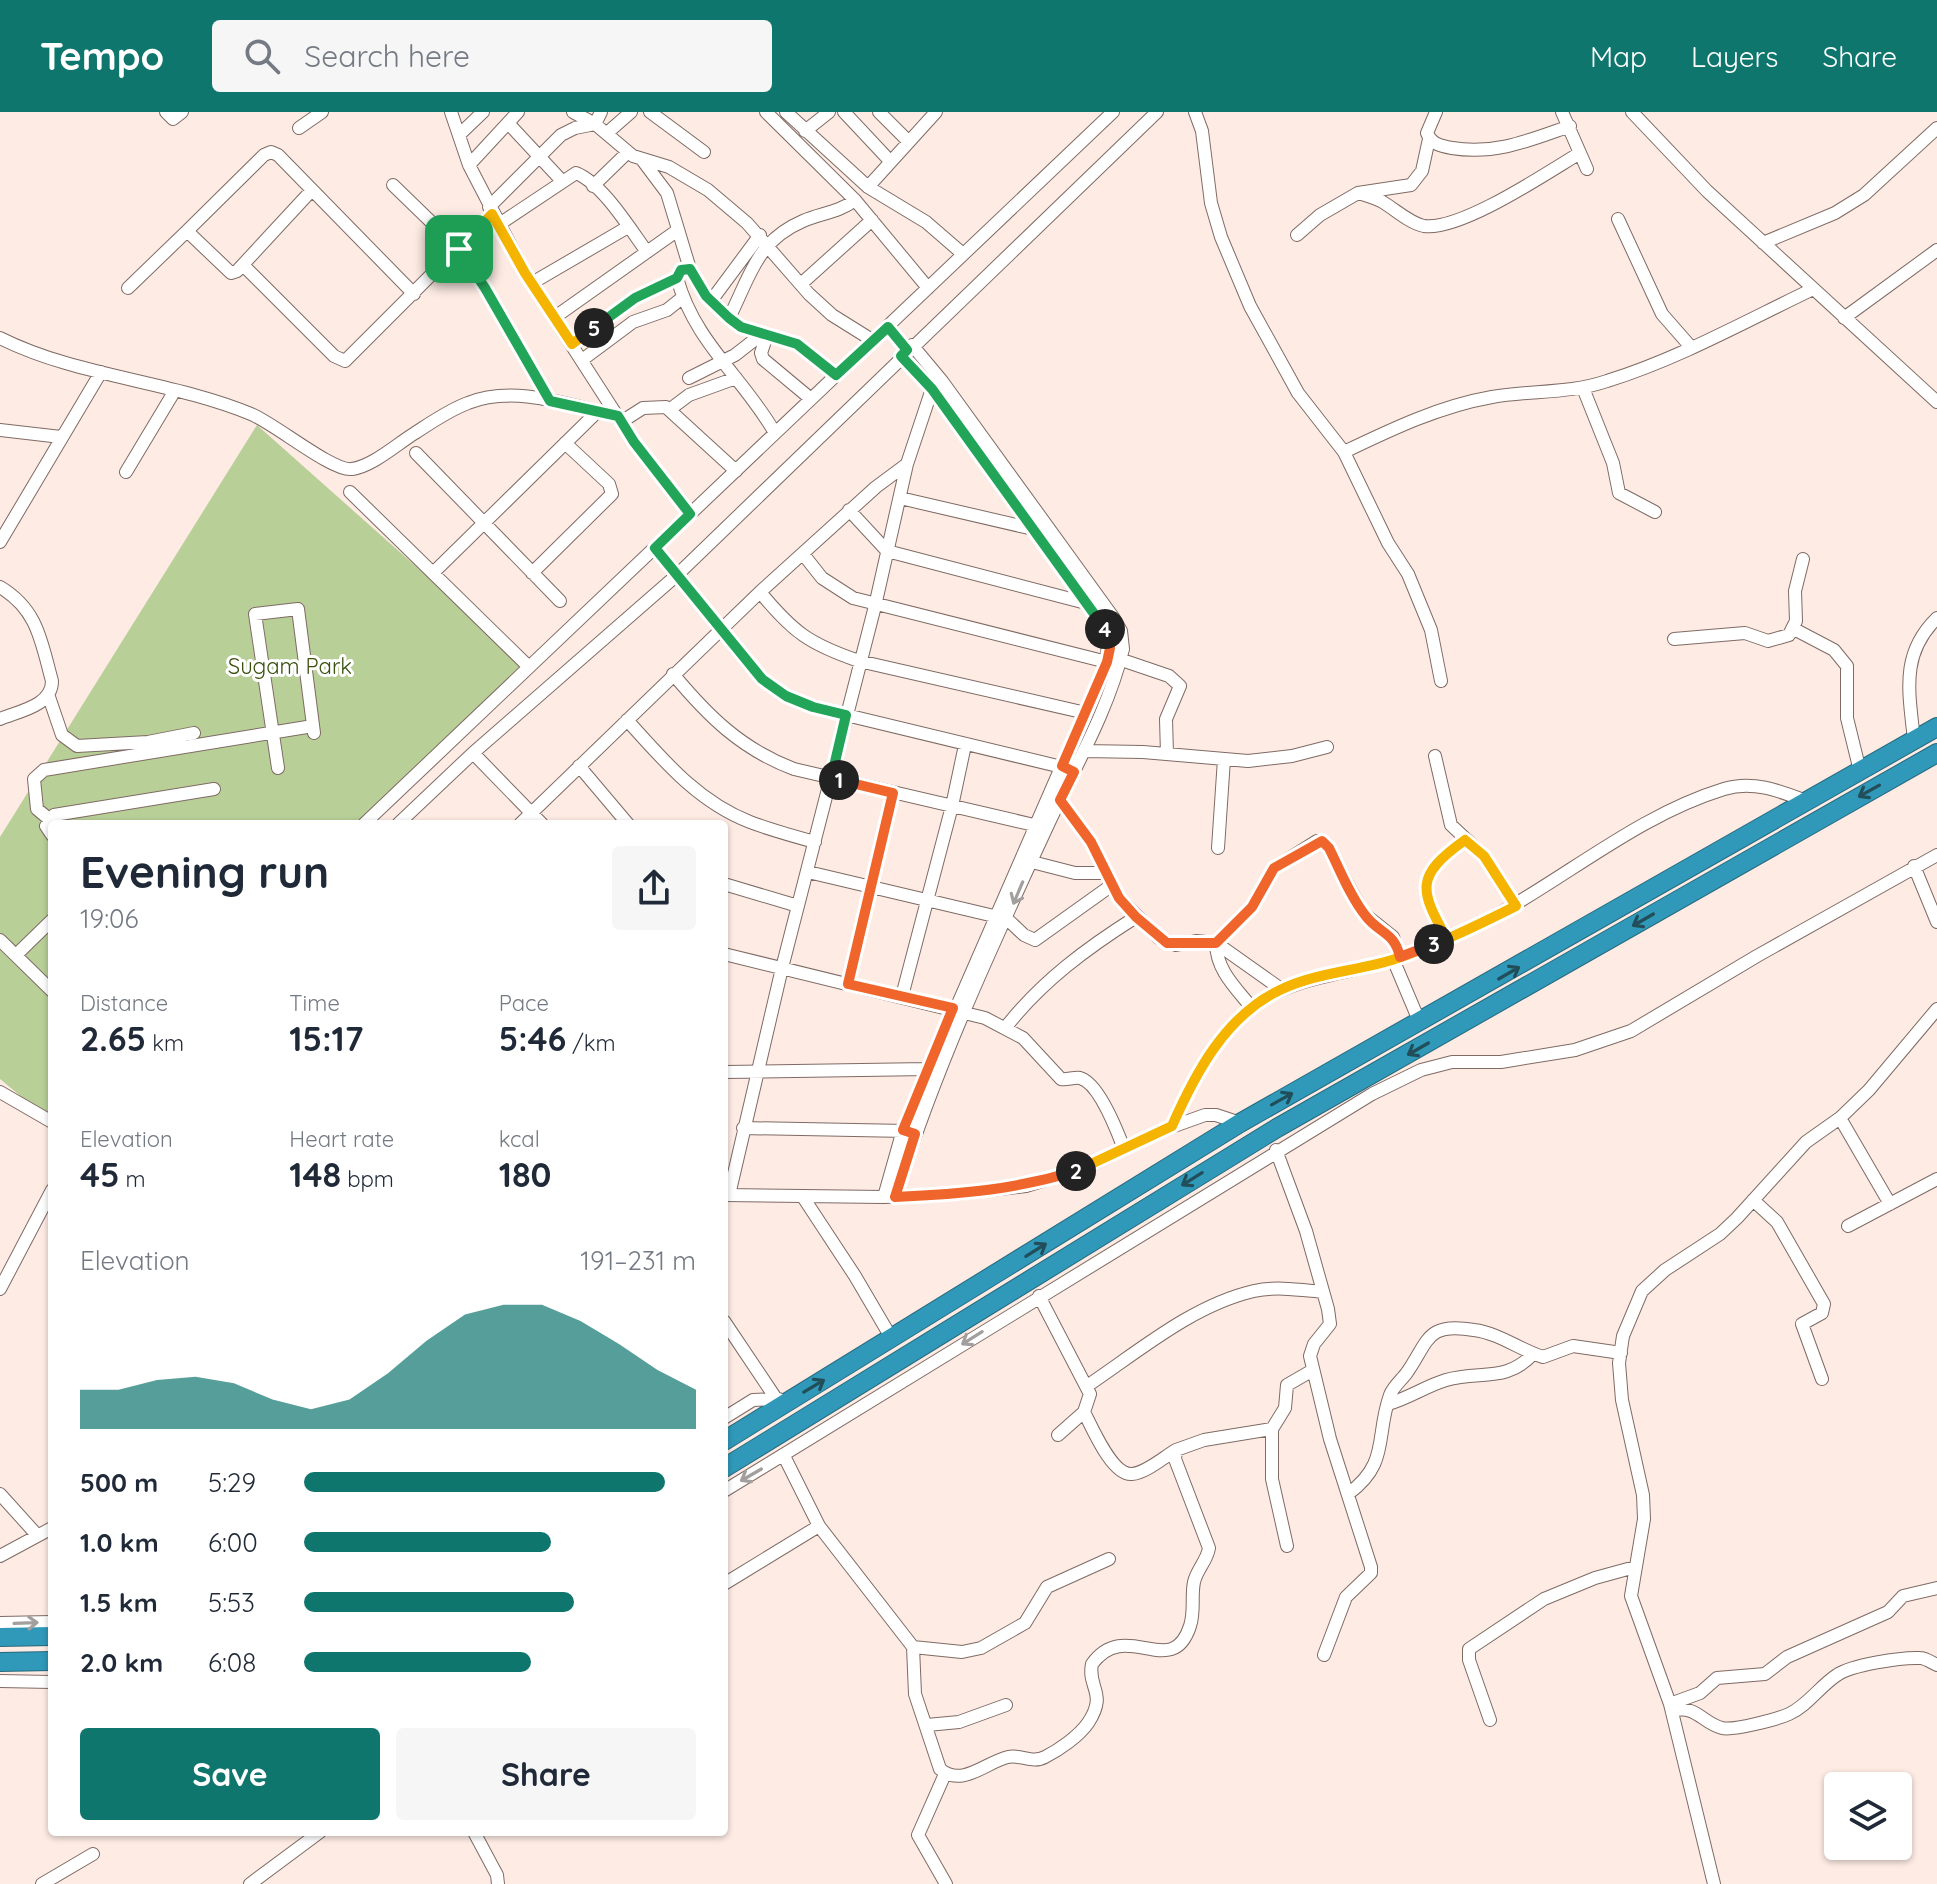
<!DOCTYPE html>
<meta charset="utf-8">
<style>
:root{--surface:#fff;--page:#f6f6f7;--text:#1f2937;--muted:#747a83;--accent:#0f766e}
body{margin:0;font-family:Quicksand,sans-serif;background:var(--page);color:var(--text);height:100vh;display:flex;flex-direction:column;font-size:30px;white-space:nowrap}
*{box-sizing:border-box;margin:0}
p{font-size:26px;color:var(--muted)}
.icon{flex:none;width:44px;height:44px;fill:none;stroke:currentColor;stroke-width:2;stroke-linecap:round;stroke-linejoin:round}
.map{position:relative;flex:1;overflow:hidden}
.sheet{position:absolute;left:48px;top:708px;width:680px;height:1016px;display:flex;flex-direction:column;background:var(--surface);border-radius:8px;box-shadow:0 2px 6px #0004}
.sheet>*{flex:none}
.fabs{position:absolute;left:1824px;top:1660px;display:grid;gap:16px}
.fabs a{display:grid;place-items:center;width:88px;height:88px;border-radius:8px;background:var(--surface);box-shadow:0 2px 6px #0004;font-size:40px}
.pin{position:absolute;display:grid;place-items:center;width:68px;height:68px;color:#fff;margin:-34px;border-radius:16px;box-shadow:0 4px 12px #0006}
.km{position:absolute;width:40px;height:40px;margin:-20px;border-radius:50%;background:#222;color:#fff;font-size:22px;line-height:40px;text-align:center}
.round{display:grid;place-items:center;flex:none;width:84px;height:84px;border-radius:8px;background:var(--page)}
.headline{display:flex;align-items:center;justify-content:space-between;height:136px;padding:0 32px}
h1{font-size:44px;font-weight:700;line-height:60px}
.figures{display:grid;grid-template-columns:repeat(3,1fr);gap:12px;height:136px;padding:8px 32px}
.figures div{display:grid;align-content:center}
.figures b{font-size:34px;font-weight:700}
.figures small{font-size:22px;font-weight:400}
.figures p{font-size:22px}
.chart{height:224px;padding:16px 32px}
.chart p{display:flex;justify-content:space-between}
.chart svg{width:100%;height:144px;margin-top:8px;fill:var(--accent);opacity:.7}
.cta{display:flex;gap:16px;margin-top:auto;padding:16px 32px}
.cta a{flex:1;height:92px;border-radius:8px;background:var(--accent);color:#fff;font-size:32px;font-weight:700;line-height:92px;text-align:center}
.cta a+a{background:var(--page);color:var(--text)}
ul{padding:0 32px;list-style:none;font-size:26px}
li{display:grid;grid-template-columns:128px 96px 1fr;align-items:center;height:60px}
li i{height:20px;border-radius:10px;background:var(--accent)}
header{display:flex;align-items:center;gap:48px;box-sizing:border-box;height:112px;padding:0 40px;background:var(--accent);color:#fff}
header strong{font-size:38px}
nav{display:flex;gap:44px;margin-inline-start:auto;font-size:28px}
.search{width:560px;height:72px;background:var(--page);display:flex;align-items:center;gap:20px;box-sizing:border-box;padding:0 28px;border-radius:8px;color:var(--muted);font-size:30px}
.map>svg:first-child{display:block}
</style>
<header>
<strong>Tempo</strong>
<div class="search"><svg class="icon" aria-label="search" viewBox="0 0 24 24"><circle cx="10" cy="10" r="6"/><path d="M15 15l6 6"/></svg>Search here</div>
<nav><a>Map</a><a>Layers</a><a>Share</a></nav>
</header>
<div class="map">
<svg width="1937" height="1772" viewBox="0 0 1937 1772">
<rect width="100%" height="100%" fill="#fdebe4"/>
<!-- green -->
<path fill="#b8d098" d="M257,313L529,555L364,712H52V1010L0,967V725Z"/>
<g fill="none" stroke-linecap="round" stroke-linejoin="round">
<defs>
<path id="minor" d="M166,0L173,7L182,0
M451,0L469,53L525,161L634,330L690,402
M573,0L595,12L633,44L669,55L708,78L747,111L809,182L832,203L872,228
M650,0L704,40
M766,0L855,88L928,176
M786,0L868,75L926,110L963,142
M844,0L890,49
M879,0L908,29
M1195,0L1202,19L1211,91L1221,125L1250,194L1298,281L1344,340L1388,431L1408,462L1431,518L1441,569
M1436,0L1427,21C1431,32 1441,34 1452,36C1496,43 1530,28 1570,14
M1562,0L1587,57
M1632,0L1707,79L1937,290
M508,11L562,69
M299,16L322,0
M805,19L829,0
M607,21L631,0
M459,23L483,0
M643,49L667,81L690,157L706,184L741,215L797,232L836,263
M469,53L518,0
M393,73L459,137L485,176L550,289
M593,74L628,40
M868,75L936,0
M312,78L237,159L231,161L187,119L264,43L271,40L278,43L414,182
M1358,81C1366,83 1374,86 1381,89C1395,97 1409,111 1424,114C1461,119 1548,60 1580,41
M489,95L561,23L575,16L595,12L601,0
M1618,107L1662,202L1690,234
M498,113L576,61C603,72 630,117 647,140
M1297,123L1320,103L1358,81L1411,73L1422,59L1429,27
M1763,131L1835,101L1864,83L1937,16
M243,153L334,244L345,249L492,102
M690,157L681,158L677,166C695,231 743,265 775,321
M532,171L628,115
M801,172L872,108
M128,176L187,119
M711,189L760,123
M555,205L678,118
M729,206C750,165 756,129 803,109C821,101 838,101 855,88
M1844,206L1937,138
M888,215L907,238
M767,223L761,241L763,247L811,287
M0,226C78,265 172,269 251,302C274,311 333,360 352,357C373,354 397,332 415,321C432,310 449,298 468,291C515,272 571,294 618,304
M572,232L635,186L677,166
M582,248L633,210L667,198L682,186
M689,266L735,243L762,222
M1583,276L1613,351L1619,381L1655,400
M669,298L689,283L736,266
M621,310L643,296L666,295L736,359
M0,318L61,325
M1344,340C1392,317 1440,294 1492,285C1531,278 1569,282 1607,269C1678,247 1746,209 1813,177
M416,341L560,489
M126,360L174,280
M350,380L529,555
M900,386L1029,416
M849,398L887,439L1086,491
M0,430L101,260
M655,436L762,567L786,584L813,595L1066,656
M803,442L822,466L853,486L1107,550
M433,461L597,300
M532,461L612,382L609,372L565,331
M0,475C38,498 41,529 52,569C52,594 19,599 0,607
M760,480C793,520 809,532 859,549L1086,601
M1794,517L1834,538L1847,554V606L1860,659
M1674,527L1745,521L1768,529L1789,523L1796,509L1795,479L1803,447
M1113,545L1169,564L1180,574L1166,607L1167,642
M673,562C708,604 741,637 794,657L1034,713
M49,585L62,623L77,634L148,630L194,621
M627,608C663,648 698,690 750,710C771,718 793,724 815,730
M1914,628C1909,580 1900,542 1937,506
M1084,639L1143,640L1248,649L1292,644L1327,635
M473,641L542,712
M1435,644L1451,713L1484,744L1516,794
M579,654L628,712
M278,656L255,502L298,497L314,621
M1060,688L1091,730L1119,786L1159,826L1176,833L1196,829L1216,831L1281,877
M49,707L37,697L34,667L44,658L313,614
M364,712L1113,0
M398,712L473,641L677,463L1157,0
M520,712L760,480L876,375L907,352
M52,723L46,714L54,703L214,677
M1218,736L1224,647
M1032,750L1075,761H1106
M1914,754L1937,810
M808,760L994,804
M724,772L798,794
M1007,807L1024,823L1035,828L1112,773
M1447,827C1419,777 1416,764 1465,728
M0,828L52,879
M724,842L985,906L1023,926L1061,967C1067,968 1074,965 1080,966C1099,971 1118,1021 1124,1037
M16,843L52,808
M1393,847L1420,911
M848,872L893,681
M902,884L952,694L965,633
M1252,896C1236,876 1216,858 1216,831L1252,795L1274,756L1317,729L1326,732L1363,801L1393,825L1400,845
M1006,915C1042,869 1087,836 1136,805
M724,960L928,957
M0,980L52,1010
M1840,1006L1890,1092
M1172,1014C1192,970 1216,920 1258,891C1290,869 1329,864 1366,855C1394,847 1421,838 1447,827C1544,787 1623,708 1724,677C1753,668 1780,679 1806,689
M743,1016L907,1019
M1276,1038L1306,1119L1328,1197L1330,1212L1314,1232L1310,1244L1330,1327L1371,1455V1461L1346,1485L1324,1543
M724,1083L884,1085L964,1081L1026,1074L1087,1055L1163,1018L1205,1003H1216L1240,1011
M729,1083L782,856L875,494L907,352L932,277
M803,1085L855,1164L892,1227
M884,1085L903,1018L1107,550L1108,523L1102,513L932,277L901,244
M895,1085C934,959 991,836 1046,717C1073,658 1108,600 1123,537L1121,519L1113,505L942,269L912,233
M1753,1088L1777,1110L1824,1192L1822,1201L1802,1212L1822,1267
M1848,1114L1937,1067
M0,1177L52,1078
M1039,1184L1090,1282L1084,1300L1058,1323
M724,1209L775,1285
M1087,1274C1139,1239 1193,1193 1254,1179C1277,1174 1301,1178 1323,1180
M1388,1292C1409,1286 1426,1274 1446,1268C1480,1258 1506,1271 1533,1242
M1084,1300C1092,1315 1112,1364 1132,1362C1146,1361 1164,1345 1176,1338
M724,1306L753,1288L779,1287
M1272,1317V1367L1287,1434
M784,1344L819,1414L913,1535L915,1582L940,1657C962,1676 986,1650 1008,1645C1021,1642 1032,1652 1045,1645C1059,1638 1079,1624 1088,1611C1108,1581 1087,1576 1092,1552C1126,1505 1172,1570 1190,1514C1195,1499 1191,1484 1194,1470C1197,1457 1207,1449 1209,1436L1175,1347L1176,1338L1204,1328L1272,1317L1285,1296L1287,1273L1313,1258
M724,1379L1372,982L1421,958L1452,950H1501L1575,938L1631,919L1757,844L1937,743
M0,1382L37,1423
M1348,1382C1390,1351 1375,1325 1390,1283C1394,1273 1403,1267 1408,1259C1429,1228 1427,1210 1474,1218C1499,1221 1520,1238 1543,1245L1573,1234L1621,1241
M0,1444L52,1416
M724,1472L819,1414
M0,1511L52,1510
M913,1535L962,1540L981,1536L1025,1511L1047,1475L1109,1447
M0,1569L52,1570
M1670,1592L1700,1581L1717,1566L1765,1562L1787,1545L1888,1500L1903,1484L1937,1476
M1672,1599C1696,1592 1702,1611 1722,1616C1733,1619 1778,1607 1789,1602C1807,1594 1820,1574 1837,1563C1851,1553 1902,1545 1920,1546C1926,1546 1932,1551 1937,1553
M1490,1608L1469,1548V1537L1544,1487L1595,1466L1635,1455
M927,1613L959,1610L1006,1593
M945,1662L918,1723L946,1772
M474,1720L497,1763L498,1772
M42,1772L93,1742
M250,1772L320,1720
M1714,1772L1670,1592L1631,1484L1644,1407L1643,1383L1622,1288L1619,1251L1623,1224L1642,1179L1665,1158L1720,1122L1737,1106L1806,1030L1840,1006L1869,978L1937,897"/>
<path id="highway" d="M724,1329L1240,1011L1937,615
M724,1356L1277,1016L1937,641
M0,1525L52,1524
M0,1550L52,1549"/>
</defs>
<!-- minor casing -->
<use href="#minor" stroke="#7f6b64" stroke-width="14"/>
<!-- highway casing -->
<use href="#highway" stroke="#27697d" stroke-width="20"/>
<!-- minor -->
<use href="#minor" stroke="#fff" stroke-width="12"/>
<!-- highway -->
<use href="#highway" stroke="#3099b9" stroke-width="18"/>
</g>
<!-- one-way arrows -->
<defs><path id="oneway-shaft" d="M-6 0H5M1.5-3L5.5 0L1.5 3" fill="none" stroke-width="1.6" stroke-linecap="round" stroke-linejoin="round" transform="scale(2)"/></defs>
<g stroke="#224e5a">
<use href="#oneway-shaft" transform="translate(1869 679) rotate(151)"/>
<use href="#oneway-shaft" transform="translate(1643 808) rotate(150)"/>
<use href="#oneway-shaft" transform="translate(1509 861) rotate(-30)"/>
<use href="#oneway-shaft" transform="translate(1418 937) rotate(150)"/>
<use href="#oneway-shaft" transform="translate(1282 987) rotate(-29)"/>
<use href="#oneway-shaft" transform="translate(1192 1067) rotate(148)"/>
<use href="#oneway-shaft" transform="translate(1036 1138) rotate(-32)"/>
<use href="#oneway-shaft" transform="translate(814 1274) rotate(-31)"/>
</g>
<g stroke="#a29f9e">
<use href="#oneway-shaft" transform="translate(1018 781) rotate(113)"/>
<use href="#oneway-shaft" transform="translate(972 1226) rotate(148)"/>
<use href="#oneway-shaft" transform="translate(751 1363) rotate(150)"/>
<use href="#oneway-shaft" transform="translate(26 1511) rotate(-2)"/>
</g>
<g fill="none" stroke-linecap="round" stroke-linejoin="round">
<defs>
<path id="split-1" d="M459,137L485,176L550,289L618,304L634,330L690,402L655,436L762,567L786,584L813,595L846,603L831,667L839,668"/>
<path id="split-2" d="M839,668L893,681L848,872L953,896L903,1018L915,1022L895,1085C961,1082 1013,1078 1076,1059"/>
<path id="split-3" d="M1076,1059L1172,1014C1195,962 1225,904 1280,878C1314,861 1356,859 1392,848C1435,834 1476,814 1516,794L1484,744L1465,728C1415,764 1419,777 1447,827L1434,832"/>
<path id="split-4" d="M1105,517L1110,536L1107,550L1062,654L1074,660L1060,688L1091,730L1119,786L1136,805L1167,831H1216L1252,795L1274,756L1322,729L1329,736C1340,758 1350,784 1365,803C1379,822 1394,819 1400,845L1434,832"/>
<path id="split-5" d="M594,216L635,186L677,166L681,158L690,157L706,184L729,206L741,215L797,232L836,263L888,215L907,238L901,244L932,277L1105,517"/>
<path id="split-6" d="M459,137L492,102L525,161L572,232L594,216"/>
</defs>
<!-- split-1 casing -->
<use href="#split-1" stroke="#fff" stroke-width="16"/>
<!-- split-2 casing -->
<use href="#split-2" stroke="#fff" stroke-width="16"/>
<!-- split-3 casing -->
<use href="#split-3" stroke="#fff" stroke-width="16"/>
<!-- split-4 casing -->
<use href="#split-4" stroke="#fff" stroke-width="16"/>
<!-- split-5 casing -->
<use href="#split-5" stroke="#fff" stroke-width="16"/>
<!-- split-6 casing -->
<use href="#split-6" stroke="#fff" stroke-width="16"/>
<!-- split-1 -->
<use href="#split-1" stroke="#22a559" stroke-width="10"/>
<!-- split-2 -->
<use href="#split-2" stroke="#f0652b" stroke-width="10"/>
<!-- split-3 -->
<use href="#split-3" stroke="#f5b400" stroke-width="10"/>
<!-- split-4 -->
<use href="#split-4" stroke="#f0652b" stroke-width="10"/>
<!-- split-5 -->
<use href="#split-5" stroke="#22a559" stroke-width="10"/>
<!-- split-6 -->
<use href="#split-6" stroke="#f5b400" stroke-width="10"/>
</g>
<g text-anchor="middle" stroke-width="6" stroke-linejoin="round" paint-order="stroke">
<!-- park labels -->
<g font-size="22" fill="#39500f" stroke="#fff">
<text x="290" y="562">Sugam Park</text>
</g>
</g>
</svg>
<div class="fabs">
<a><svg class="icon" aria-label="layers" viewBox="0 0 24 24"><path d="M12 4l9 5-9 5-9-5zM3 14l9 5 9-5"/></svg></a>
</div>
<div class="pin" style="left:459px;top:137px;background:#1e9e55"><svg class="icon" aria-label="arrive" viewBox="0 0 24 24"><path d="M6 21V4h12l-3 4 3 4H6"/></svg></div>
<b class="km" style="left:839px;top:668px">1</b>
<b class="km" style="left:1076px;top:1059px">2</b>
<b class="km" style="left:1434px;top:832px">3</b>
<b class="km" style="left:1105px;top:517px">4</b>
<b class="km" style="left:594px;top:216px">5</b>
<section class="sheet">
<div class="headline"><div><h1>Evening run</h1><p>19:06</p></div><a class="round"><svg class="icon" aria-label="share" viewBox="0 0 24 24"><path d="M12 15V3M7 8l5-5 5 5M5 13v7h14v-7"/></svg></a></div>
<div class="figures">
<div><p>Distance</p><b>2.65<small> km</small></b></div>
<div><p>Time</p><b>15:17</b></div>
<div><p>Pace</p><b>5:46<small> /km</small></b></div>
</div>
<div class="figures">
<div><p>Elevation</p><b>45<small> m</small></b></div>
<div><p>Heart rate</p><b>148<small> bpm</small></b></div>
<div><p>kcal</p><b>180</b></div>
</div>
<div class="chart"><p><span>Elevation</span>191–231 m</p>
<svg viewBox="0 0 160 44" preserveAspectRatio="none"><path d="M0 44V32L10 32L20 29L30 28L40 30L50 35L60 38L70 35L80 27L90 17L100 9L110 6L120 6L130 11L140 18L150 26L160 32V44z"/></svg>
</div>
<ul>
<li><b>500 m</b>5:29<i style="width:92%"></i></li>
<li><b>1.0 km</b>6:00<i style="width:63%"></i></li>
<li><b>1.5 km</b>5:53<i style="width:69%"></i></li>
<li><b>2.0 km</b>6:08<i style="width:58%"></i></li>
</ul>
<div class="cta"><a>Save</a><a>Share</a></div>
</section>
</div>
